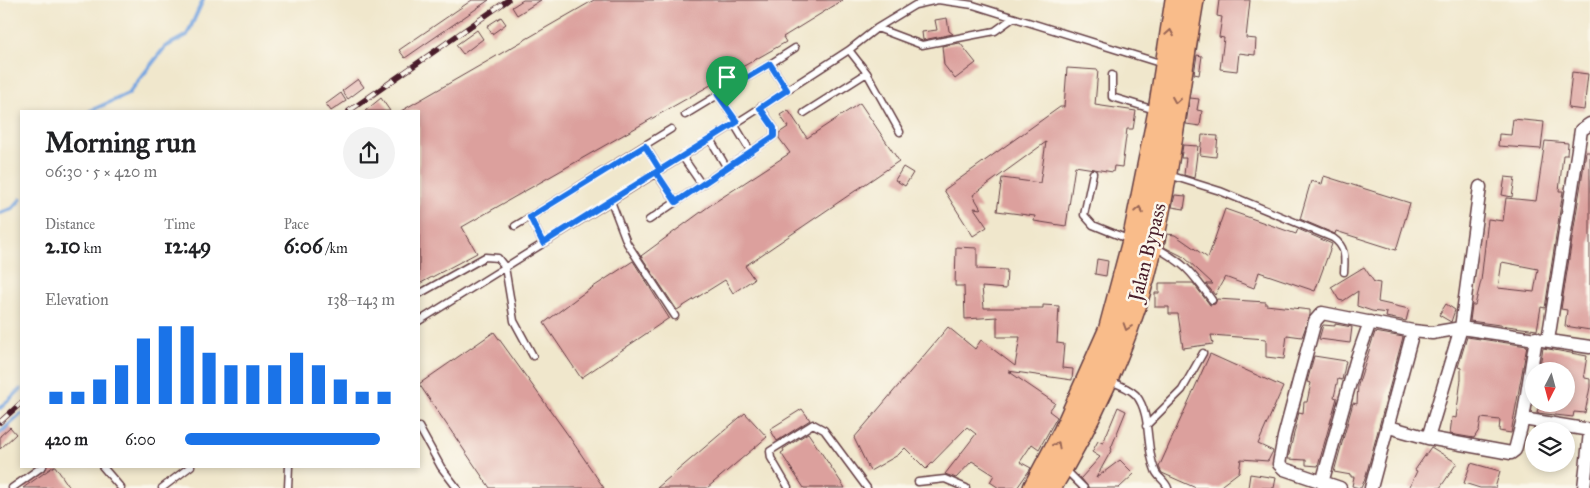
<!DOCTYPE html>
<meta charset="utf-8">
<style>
:root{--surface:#fff;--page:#f2f2f2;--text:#202124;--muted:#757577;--accent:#1a73e8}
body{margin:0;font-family:"IM FELL Great Primer",serif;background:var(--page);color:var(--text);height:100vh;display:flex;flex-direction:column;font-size:19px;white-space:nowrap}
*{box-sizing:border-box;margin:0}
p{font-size:16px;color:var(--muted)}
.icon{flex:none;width:28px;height:28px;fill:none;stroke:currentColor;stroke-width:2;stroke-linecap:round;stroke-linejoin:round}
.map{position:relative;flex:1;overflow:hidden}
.sheet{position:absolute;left:20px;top:110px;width:400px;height:358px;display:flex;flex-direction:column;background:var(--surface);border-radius:0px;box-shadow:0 2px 8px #0003}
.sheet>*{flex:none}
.needle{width:32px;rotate:186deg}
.fabs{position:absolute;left:1525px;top:362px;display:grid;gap:10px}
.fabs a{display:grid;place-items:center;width:50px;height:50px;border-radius:50%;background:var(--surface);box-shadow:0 2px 8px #0003;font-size:25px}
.pin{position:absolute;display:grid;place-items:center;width:42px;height:42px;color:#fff;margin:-51px -21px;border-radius:50% 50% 50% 0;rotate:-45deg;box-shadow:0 0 5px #0007}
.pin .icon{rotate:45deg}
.round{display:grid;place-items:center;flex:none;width:52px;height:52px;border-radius:26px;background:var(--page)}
.overview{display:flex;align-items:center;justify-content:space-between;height:85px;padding:0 25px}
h1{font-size:28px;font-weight:800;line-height:38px}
.stats{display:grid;grid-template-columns:repeat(3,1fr);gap:8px;height:85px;padding:5px 25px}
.stats div{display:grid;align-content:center}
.stats b{font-size:21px;font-weight:800}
.stats small{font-size:14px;font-weight:400}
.stats p{font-size:14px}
.chart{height:140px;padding:10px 25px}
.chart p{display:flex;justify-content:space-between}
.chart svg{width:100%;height:90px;margin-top:5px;stroke:var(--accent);stroke-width:6}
ul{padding:0 25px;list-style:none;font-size:16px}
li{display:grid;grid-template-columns:80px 60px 1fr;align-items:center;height:38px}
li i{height:12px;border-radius:6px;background:var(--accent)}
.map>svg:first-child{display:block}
</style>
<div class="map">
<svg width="1590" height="488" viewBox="0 0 1590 488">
<rect width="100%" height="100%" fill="#fbf7ec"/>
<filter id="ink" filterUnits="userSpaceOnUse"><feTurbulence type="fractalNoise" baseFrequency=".02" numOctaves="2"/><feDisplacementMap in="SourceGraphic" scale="10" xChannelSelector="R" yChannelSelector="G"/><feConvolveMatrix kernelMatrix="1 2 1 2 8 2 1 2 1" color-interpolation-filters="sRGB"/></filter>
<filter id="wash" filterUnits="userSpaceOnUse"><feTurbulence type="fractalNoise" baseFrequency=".0096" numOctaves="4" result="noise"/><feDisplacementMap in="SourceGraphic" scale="20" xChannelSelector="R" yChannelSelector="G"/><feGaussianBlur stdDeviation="1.12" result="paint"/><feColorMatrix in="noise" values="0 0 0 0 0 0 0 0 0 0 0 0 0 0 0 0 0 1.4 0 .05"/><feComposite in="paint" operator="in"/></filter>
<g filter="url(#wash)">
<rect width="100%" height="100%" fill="#f0e7cc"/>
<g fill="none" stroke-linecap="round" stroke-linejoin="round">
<!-- stream -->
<path stroke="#76a5e0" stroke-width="4" d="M90,111L128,94L165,47L187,35L203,0
M0,213L12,209L21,199
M0,408L21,389
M0,433L21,414"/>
</g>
<g id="blocks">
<!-- building -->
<path fill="#dca09d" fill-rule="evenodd" d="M472,0H489L405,58L399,50Z
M523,0H541L517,15L512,7Z
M594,0H843L783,37L786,42L462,227L477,253L419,284V111H401Z
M1219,0H1250L1246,38L1256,39L1255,55L1239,53L1237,71L1220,69L1224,38L1219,37L1222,17L1217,16Z
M501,17L506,24L492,34L487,26Z
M947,18L949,31L953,34L923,40L922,32L937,30L935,20Z
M477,30L483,39L463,54L456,45Z
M960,43L976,63L955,79L944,65L942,46Z
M1197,55L1202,56L1199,75L1194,74Z
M1067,68L1098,70L1095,105L1136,111L1133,129H1127L1122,167L1114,166L1113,172L1075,166L1066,226L1034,221L1035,216L997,211L1002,178L1040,183L1046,142L973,195L981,209L974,208L987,227L973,236L944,190L1060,107H1064Z
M1572,72L1588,74L1584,110L1568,108Z
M358,79L364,87L348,99L342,91Z
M341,93L346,101L331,111L326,104Z
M381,98L390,111H365Z
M1190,98L1199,99L1197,110L1202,111L1200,126L1186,124Z
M860,103L899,161L745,266L754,279L733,293L725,280L677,310L641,256L712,204L790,153L779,138V133L788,127L780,115L788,110L807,138Z
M1513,119L1544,122L1541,149L1498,146L1499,134L1511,135Z
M1202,135L1218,136L1216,157L1200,155Z
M1545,141L1568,143L1567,155H1563L1559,191H1563L1545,308L1541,307L1537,330L1470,321L1472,305H1475L1481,281L1488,219L1503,221L1506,198L1536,201ZM1502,262L1538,269L1534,292L1498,288Z
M1183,145L1198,146L1194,178L1184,175L1186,158H1181Z
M1586,152H1590V330L1565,326L1567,310L1561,309Z
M903,167L913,173L905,186L895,180Z
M1324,176L1410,203L1396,250L1336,231L1335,234L1300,219L1311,181L1322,184Z
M1505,177L1515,178L1512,197L1502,195Z
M1175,195L1186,196L1184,209L1172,207Z
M1225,209L1296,234L1298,229L1332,244L1315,291L1259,272L1254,288L1225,277L1215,295L1206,284H1213L1184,257L1164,247L1167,234L1175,235L1208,258Z
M956,247L977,248V269L1007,270L1006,289L982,287L984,308H1043V305L1059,306L1057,343L1064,344L1062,368L1073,369L1072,380L1008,371L1055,403L1049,411L1057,417L1039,449L1032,444L1020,462L1031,468L1017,488H999L990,482L994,475L972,461L956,478L945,474L976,434L967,427L926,469L905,448L898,455L870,471L854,438L948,327L975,349L981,340L1015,366L1020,337H997V317L965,319L964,286H955Z
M1097,259L1108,261L1106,276L1095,274Z
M633,261L669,318L581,378L544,323L581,295Z
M1364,267L1374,282L1380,283L1378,302L1409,309L1406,321L1386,317L1387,313L1372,311L1357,306L1358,291L1343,301L1339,300L1331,287Z
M1159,283H1193L1210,305L1215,304L1217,299L1266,302V305L1310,310V315L1302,337L1287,335L1284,359L1266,357V339L1211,335L1213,344L1183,348L1178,314H1169V307H1155V293H1159Z
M1446,304L1455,310L1451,322L1439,315Z
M1335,324L1352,327L1350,343L1319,339L1323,325L1335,326Z
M494,332L568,435L604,488H490L419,384Z
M1375,332L1403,337L1365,479L1361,488H1359L1352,486L1354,477H1351V475L1334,472L1353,403L1357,404L1358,385Z
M1467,337L1527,346L1511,433L1499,431L1500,420L1481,418L1479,430L1474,438L1450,434L1452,417L1456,418L1461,379V368L1458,367Z
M1543,348L1587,356L1584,374L1585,378L1590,379V387L1585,413L1574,412L1573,417L1537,413L1539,404H1566V371H1539Z
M1210,354L1283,387L1258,444L1273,451L1268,461L1241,459L1239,472L1218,488H1196L1162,473L1159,467Z
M1314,356L1346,361L1342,380L1338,379L1334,397L1337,398L1318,466L1306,465V460L1288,459L1299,412L1303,413L1304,402H1307L1311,383L1307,382Z
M1118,407L1126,411L1111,448L1112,449L1096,478L1120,460L1134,474L1119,488H1089L1081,478L1100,457L1092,452L1098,441L1103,443Z
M802,409L810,420L777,441L770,429Z
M745,413L767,437L707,488H657Z
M10,427L16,434L0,449V436Z
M808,433L845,488H804L781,453L784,451L783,449Z
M1431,447L1457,463L1440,488H1409L1417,471L1415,470Z
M1471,463L1500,471L1495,488H1480L1464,483Z
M55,466L70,488H23L54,466Z
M1250,474L1276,478L1274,488H1248Z"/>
</g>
</g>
<g filter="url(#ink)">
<use href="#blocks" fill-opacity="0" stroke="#633d43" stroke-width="1"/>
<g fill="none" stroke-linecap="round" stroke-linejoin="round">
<defs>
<path id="service" d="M877,28L922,45L995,31L1013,18
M849,50L867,73L900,132
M770,64L795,48
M1112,75V97L1155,110
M804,113L867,73
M685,115L718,95
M737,122L718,95L770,64L787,90
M734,124L751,152
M710,139L727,168
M645,145L671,129
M682,156L702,185
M656,173L676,202
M1093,173L1084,215L1093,225L1130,240
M1169,175L1220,191L1333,238C1346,247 1345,257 1344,272
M611,201L627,243L675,316
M649,220L774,136V128L760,107
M515,226L530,217
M543,243L530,217L645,145L660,170
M1155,247C1186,264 1191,272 1212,300
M419,294L485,257L498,258L505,267L514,321L533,356
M419,321L749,115L849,50L877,28L915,5L938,0L973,5L1163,64
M1109,381C1118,384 1129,388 1136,395C1152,415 1145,447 1155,470C1157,477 1165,480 1168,488
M1146,426L1182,390L1203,353
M419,427L441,467L457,488
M102,466L121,488
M1066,470L1084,488
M918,482L945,479L966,488
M788,487L771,458L770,451L813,424L824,430L867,488
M12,488L43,466
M162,488L191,466
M288,488L289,466"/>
<path id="minor" d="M1548,340L1581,130L1590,124
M1523,419L1590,430
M1389,427L1428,438L1461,328L1480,187
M1428,438L1511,453L1515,450L1523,419L1536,338
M1322,483L1356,361L1370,322
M1340,488L1284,469L1279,464L1284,437L1315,321L1322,313L1413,331L1432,333L1461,328L1590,347
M1371,488L1413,331
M1584,488L1590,432"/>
<path id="trunk" d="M1034,488L1064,432L1109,331L1133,241L1159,111L1176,0
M1050,488C1089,424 1124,349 1144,277C1168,186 1177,92 1193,0"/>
</defs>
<!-- service casing -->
<use href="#service" stroke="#633d43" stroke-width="9"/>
<!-- minor casing -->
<use href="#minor" stroke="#633d43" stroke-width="15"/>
<!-- trunk casing -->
<use href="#trunk" stroke="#633d43" stroke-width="24"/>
<!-- service -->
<use href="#service" stroke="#fff" stroke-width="6"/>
<!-- minor -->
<use href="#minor" stroke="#fff" stroke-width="12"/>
<!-- trunk -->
<use href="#trunk" stroke="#f9bc8a" stroke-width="21"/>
<defs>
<path id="rail" d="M349,111L508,0
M0,422L21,403"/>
</defs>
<!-- rail casing -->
<use href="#rail" stroke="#4a1f2b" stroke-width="5.5"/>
<!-- rail -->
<use href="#rail" stroke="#fbf7ec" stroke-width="4" stroke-dasharray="11" stroke-linecap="butt"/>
</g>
<!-- one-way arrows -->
<defs><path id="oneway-chevron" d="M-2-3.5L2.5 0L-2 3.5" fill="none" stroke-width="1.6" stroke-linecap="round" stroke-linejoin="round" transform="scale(1.25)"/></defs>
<g stroke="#996656">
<use href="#oneway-chevron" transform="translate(1170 33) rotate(-80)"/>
<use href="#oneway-chevron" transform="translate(1176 100) rotate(99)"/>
<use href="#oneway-chevron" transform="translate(1139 210) rotate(-79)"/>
<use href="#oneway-chevron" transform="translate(1127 327) rotate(108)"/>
<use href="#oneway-chevron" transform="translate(1057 445) rotate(-62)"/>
</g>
</g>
<g fill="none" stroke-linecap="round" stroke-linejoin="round" filter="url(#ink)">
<defs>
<path id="route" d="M770,64L787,90L760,108L774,128V136L676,202L656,172L543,243L530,217L645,146L660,170L734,124L737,122L718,95Z"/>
</defs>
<!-- route casing -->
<use href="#route" stroke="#fff" stroke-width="10"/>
<!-- route -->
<use href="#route" stroke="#1a73e8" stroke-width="6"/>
</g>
<g text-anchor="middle" stroke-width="5" stroke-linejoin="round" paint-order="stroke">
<!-- street labels -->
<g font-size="20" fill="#4a1f2b" stroke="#fbf7ec">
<text transform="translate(1147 252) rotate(-76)" y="7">Jalan Bypass</text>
</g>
</g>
</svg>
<div class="fabs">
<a><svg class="needle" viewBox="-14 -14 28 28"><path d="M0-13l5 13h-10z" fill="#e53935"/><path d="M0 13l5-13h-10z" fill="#757577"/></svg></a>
<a><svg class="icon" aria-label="layers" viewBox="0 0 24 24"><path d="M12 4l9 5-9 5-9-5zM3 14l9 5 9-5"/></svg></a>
</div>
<div class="pin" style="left:727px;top:107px;background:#1e9e55"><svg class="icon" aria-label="arrive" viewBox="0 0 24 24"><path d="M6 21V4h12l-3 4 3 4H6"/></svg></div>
<section class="sheet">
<div class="overview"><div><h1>Morning run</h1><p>06:30 · 5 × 420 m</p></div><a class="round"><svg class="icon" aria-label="share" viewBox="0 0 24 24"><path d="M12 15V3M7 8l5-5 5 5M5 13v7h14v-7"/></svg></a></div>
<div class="stats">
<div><p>Distance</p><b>2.10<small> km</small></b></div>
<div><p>Time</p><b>12:49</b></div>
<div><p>Pace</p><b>6:06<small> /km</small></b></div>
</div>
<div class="chart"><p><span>Elevation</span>138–143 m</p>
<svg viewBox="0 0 160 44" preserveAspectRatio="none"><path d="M5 44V38M15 44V38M25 44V32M35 44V25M45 44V12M55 44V6M65 44V6M75 44V19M85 44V25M95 44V25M105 44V25M115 44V19M125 44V25M135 44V32M145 44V38M155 44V38"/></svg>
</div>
<ul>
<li><b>420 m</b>6:00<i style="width:93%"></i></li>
</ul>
</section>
</div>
